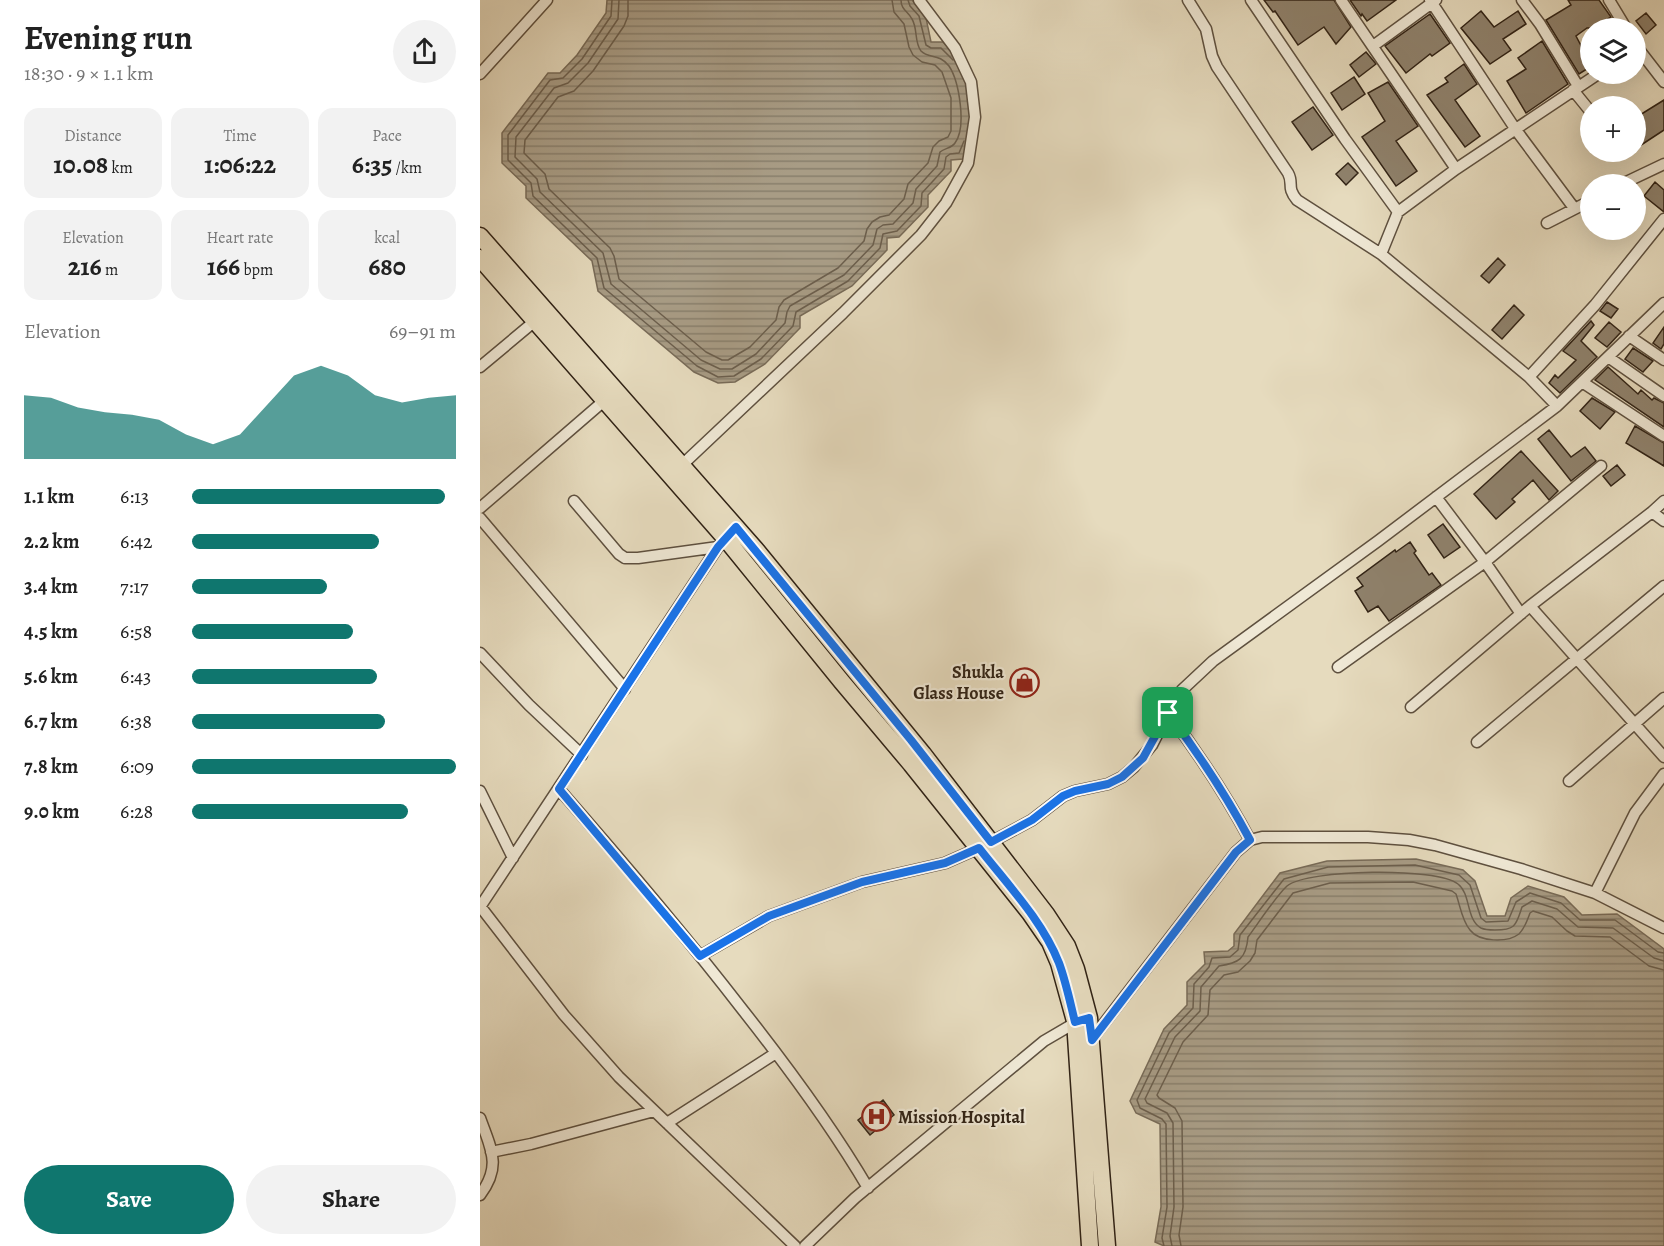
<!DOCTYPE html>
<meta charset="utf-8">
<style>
:root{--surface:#fff;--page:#f2f2f2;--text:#222;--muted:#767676;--accent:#0f766e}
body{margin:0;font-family:Alegreya,serif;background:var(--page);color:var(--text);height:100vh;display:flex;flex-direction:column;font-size:22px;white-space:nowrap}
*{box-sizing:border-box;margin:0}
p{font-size:20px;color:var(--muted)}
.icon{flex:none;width:33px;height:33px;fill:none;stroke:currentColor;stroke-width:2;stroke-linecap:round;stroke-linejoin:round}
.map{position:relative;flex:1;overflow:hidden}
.side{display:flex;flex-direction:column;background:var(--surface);width:480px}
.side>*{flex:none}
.tools{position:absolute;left:1100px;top:18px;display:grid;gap:12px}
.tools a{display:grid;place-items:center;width:66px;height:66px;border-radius:50%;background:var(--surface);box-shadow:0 6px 24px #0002;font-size:30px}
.pin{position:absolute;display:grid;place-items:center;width:51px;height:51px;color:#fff;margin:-26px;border-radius:12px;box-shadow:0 3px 9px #0006}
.round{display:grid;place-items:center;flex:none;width:63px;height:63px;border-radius:32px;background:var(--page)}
.summary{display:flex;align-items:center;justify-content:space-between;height:102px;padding:0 24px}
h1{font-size:33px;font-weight:700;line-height:45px}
.stats{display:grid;grid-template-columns:repeat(3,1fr);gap:9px;height:102px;padding:6px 24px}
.stats div{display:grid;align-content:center;border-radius:15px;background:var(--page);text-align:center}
.stats b{font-size:26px;font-weight:700}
.stats small{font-size:16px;font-weight:400}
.stats p{font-size:16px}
.chart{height:168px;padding:12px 24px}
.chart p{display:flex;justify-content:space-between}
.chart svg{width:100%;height:108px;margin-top:6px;fill:var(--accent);opacity:.7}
.primary-button{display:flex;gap:12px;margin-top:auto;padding:12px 24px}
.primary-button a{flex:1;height:69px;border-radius:36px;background:var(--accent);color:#fff;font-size:24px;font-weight:700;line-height:69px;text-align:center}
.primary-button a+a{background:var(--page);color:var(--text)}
ul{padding:0 24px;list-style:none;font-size:20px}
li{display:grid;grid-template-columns:96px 72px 1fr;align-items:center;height:45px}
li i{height:15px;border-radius:8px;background:var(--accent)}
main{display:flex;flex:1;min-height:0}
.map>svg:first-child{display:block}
</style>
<main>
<section class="side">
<div class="summary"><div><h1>Evening run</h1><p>18:30 · 9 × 1.1 km</p></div><a class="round"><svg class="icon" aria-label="share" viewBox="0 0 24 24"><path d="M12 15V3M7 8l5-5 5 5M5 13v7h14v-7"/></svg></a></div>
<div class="stats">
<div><p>Distance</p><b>10.08<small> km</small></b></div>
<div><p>Time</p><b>1:06:22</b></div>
<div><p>Pace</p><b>6:35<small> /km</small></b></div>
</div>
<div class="stats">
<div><p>Elevation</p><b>216<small> m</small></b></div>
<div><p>Heart rate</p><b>166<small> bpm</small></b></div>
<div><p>kcal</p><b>680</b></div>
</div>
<div class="chart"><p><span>Elevation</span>69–91 m</p>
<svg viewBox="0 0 160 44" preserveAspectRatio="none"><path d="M0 44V18L10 19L20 23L30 25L40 26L50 28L60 34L70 38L80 34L90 22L100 10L110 6L120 10L130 18L140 21L150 19L160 18V44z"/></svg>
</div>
<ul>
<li><b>1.1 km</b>6:13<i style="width:96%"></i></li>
<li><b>2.2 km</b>6:42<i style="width:71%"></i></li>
<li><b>3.4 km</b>7:17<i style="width:51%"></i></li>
<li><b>4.5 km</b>6:58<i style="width:61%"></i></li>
<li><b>5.6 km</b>6:43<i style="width:70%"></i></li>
<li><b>6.7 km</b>6:38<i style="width:73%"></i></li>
<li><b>7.8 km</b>6:09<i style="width:100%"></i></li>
<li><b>9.0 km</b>6:28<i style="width:82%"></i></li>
</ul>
<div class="primary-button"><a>Save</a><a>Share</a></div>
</section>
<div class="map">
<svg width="1184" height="1246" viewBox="0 0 1184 1246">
<defs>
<pattern id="water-rules" width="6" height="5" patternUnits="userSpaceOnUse" patternTransform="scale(1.5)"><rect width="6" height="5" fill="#a89c85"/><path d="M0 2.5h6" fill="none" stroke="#897f6c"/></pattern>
</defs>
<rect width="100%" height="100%" fill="#e6dbbe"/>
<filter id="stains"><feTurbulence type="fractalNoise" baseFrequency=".00333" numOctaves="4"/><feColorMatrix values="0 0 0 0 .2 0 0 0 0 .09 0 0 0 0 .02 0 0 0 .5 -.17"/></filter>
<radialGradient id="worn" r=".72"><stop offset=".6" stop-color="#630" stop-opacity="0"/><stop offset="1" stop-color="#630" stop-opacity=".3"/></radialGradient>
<!-- water -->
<path fill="url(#water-rules)" stroke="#786b58" stroke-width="1.5" d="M127,0H432L445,13L451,42H463L481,59L493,94L494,136L483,159L471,160V171L448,195V207L419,237L407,238V250L372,286L320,316V328L285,364L255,382L238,383L214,372L118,291L112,261L46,198V186L22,163V133L68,73H80L97,55L126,13Z
M936,859L983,870L995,881L1007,916H1025L1031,898L1048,886L1084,897L1102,915L1137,914L1184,949V1246H684L675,1242L681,1207L680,1124L656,1113L650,1101L684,1029L707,1005V982L725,964L724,952L748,951L754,946V934L800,873L847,861Z"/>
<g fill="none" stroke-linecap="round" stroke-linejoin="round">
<!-- shore -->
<path stroke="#6c5f4d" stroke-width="1.5" d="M132,0L131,16L102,59L83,78L70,80L28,135V160L51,183L53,196L117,258L124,288L217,366L238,377L254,376L281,359L313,326L316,312L368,281L400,248L403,234L417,231L441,206L442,193L464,169L466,157L470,154L479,153L484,141
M139,0L138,19L108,63L88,83L74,88L36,137L35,157L57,179L60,192L123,253L131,284L221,360L240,369H252L276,354L305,323L307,312L310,306L364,275L393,245L397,229L403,225L413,224L433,203L436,189L457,166L460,152C465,148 472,148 475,143C487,127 479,81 469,66C459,53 449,59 441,51C434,42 438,29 432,19C428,11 421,10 421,0
M148,0V16L144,26L113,71L94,91L78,97L45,140L44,153L65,174L69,189L130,248L134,256L139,279L226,352L242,360H248L270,347L296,320L299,307L304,300L358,268L384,241L387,229L392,222L400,217L409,215L424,199L428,184L448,163L453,147L459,141L468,137L471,131V98L462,72L455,65L442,62L433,55L429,47L424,24L414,12L412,0
M428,0L430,6L439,16L446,45L451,48H461L473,60
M684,1246L682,1238L687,1207L686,1124L682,1119L660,1108L657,1100L689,1033L713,1008L714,984L729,967L732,958L750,957L758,950L760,935L804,879L848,867L935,865L979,875L990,885L1001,918L1006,922L1028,921L1036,902L1050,893L1081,903L1100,920H1135L1178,952L1184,953
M692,1246L690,1236L694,1207L693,1123L687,1113L667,1103L665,1099L695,1037L720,1011L721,987L739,966C759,963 766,959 768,937C777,925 796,896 807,886C828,869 957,867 978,884C991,894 986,920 1001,928C1005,930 1010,930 1015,930C1036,930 1036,925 1042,907L1052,901L1077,909L1098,927L1133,928L1174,958L1184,961
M701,1246L699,1235L703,1207L702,1121L695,1108L679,1098L677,1095L703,1042L728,1015L730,990L744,975L758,972L770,961L775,953L777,940L813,893L850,883L933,882L972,891L976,894C980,905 982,921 990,930C999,942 1027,943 1039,934C1045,928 1047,921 1050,913L1053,911L1072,917L1087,931L1095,936L1130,937L1169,966L1184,970"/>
</g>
<!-- building -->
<path fill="#8f826d" stroke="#302215" stroke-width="1.5" d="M784,0H854L871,27L856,44L844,27L818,45L795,11L793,12Z
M870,0H916L887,21L882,14L881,16Z
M1088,0H1119L1131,17L1114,28H1107L1096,36L1110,63V67L1099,74L1066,20L1091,5Z
M1001,11L1014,27L1038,11L1046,24L1023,39L1031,50L1010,64L981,28Z
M1166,13L1176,25L1166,34L1156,21Z
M950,14L970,43L952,56L950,54L926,73L905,46Z
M1062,41L1088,84L1046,113L1027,81L1046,69L1038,58Z
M886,52L896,64L879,77L870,65Z
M984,64L997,84L975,100L1000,136L985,147L947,95L968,82L965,78Z
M874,77L885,94L862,110L851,93Z
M908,82L938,126L916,141L937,171L916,186L882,137L905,121L888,93Z
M1184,100V130L1155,149V118Z
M833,107L853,135L832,150L812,122Z
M868,163L878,173L866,185L856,174Z
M1175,182L1184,190V212L1164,196Z
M1018,258L1025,265L1009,283L1001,276Z
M1127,302L1138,309L1131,318L1120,311Z
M1034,305L1044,315L1022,339L1012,330Z
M1111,321L1114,325L1101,341L1117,357L1080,393L1069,383L1075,375L1078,378L1096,360L1083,351Z
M1129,322L1141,332L1127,347L1115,338Z
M1184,327V344L1181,349L1173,343Z
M1153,348L1173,361L1163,372L1145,359Z
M1128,367L1158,394L1161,390L1172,400L1174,398L1184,403V427L1115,380Z
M1112,398L1135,412L1120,429L1100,411Z
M1155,426L1184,443V466L1146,443Z
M1069,430L1091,457L1105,447L1116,461L1091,481L1058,439Z
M1041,451L1078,491L1069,500L1053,480L1032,499L1035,502L1016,519L994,494Z
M1137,465L1145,475L1131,486L1123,476Z
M963,524L980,547L964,558L948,535Z
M930,542L936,551L934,553L949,575L952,573L961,585L909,621L898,606L888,612L875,591L883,586L877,578L915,550L916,552Z
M403,1100L414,1115L390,1135L378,1120Z"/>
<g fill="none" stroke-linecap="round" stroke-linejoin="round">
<defs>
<path id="minor" d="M708,0L726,29L732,56L737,67L808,173C814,184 806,187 817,200L901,254L1049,377L1077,406
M771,0L865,139L918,212
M861,0L976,169
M950,0L1036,130L1094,208
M1042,0L1060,24L1098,86
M1129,0L1146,28
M893,46L956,0
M1155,49L1157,47L1184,82
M0,74L67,0
M1093,90L1110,111
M1142,184L1184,164
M1067,223L1110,201
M901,254L918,212L976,169L1118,74
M1149,336L1184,360
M1128,357L1184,396
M0,367L55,321
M1049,377L1115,305L1184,219
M1102,382L1184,436
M201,466L363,313L441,235L466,203L488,163L495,117L491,82L475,48L439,0
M956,497L1005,562L1041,614
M94,501L139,554L145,558H158L238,547
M0,508L125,400
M1172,512L1184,521
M0,518L145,689
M1050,606L1184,757
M0,653L49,705L102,755
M858,667L1005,562L1121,466
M931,707L1050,606L1172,512L1184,501
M688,713C718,753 746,795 770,840
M997,742L1184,586
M1089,781L1184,698
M79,789C142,861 204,934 262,1009C307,1066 351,1125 388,1188
M0,791L33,858
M511,842L552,820L583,796L595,791L628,784L642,777L654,767L672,745L694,701L702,690L733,661L898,541L1077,406L1184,303
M1115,893L1155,813L1184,774
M0,906L84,1015L139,1077L315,1246
M0,907L238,547L248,536
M220,956L289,916L382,882L465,863L499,848
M608,1041L612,1039L756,852L770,840L782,837H888L929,840L955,845L1041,869L1115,893L1184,928
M0,1118C11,1149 22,1166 0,1195
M187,1123L296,1053
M11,1152L51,1144L174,1111
M325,1246L375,1198L564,1041L600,1020"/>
<path id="primary" d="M0,236L277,551L443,754L566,914L587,946L596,969L609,1018L627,1246
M0,258L245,538L362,682L431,764L550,913L570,942L579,963L595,1021L610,1246"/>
</defs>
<!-- minor casing -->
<use href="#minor" stroke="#5e503f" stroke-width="13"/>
<!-- primary casing -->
<use href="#primary" stroke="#302215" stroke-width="19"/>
<!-- minor -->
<use href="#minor" stroke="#efe8d5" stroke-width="10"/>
<!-- primary -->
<use href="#primary" stroke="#e6dbbe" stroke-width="16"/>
</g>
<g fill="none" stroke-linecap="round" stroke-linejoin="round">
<defs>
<path id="route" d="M256,527L431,740L511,842L552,820L583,796L595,791L628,784L642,777L663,758L688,713C718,753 746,795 770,840L756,852L612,1040L609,1018L595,1022C590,1002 586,982 579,963C562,920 527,884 499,848L465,863L382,882L289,916L220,956L79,789L238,547Z"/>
</defs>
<!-- route casing -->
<use href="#route" stroke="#fff" stroke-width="12"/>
<!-- route -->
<use href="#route" stroke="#1a73e8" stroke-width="8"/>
</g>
<!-- icons -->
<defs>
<symbol id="shop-ring" viewBox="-11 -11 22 22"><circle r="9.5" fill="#efe8d5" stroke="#8f2418" stroke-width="1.5"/><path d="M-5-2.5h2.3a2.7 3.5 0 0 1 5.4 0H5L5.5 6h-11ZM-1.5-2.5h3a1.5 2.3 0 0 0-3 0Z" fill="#8f2418"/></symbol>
<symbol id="hospital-ring" viewBox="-11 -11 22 22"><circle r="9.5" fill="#efe8d5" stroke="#8f2418" stroke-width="1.5"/><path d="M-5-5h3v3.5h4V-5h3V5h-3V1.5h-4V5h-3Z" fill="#8f2418"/></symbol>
</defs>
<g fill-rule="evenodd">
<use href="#shop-ring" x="528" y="666" width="33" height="33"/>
<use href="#hospital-ring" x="380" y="1100" width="33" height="33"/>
</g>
<g text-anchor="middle" stroke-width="4.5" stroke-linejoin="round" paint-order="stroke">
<!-- poi labels -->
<g font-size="18" font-weight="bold" fill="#302215" stroke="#efe8d5" text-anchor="end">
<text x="524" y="678">Shukla<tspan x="524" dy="21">Glass House</tspan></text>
<text x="418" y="1123" text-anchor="start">Mission Hospital</text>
</g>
</g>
<rect width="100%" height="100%" filter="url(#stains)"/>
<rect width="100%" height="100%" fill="url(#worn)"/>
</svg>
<div class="tools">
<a><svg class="icon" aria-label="layers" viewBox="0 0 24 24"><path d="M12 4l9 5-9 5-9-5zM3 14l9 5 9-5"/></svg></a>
<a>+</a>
<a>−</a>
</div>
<div class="pin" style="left:688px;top:713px;background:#1e9e55"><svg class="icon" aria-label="arrive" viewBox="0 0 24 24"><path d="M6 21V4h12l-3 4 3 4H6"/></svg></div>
</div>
</main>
